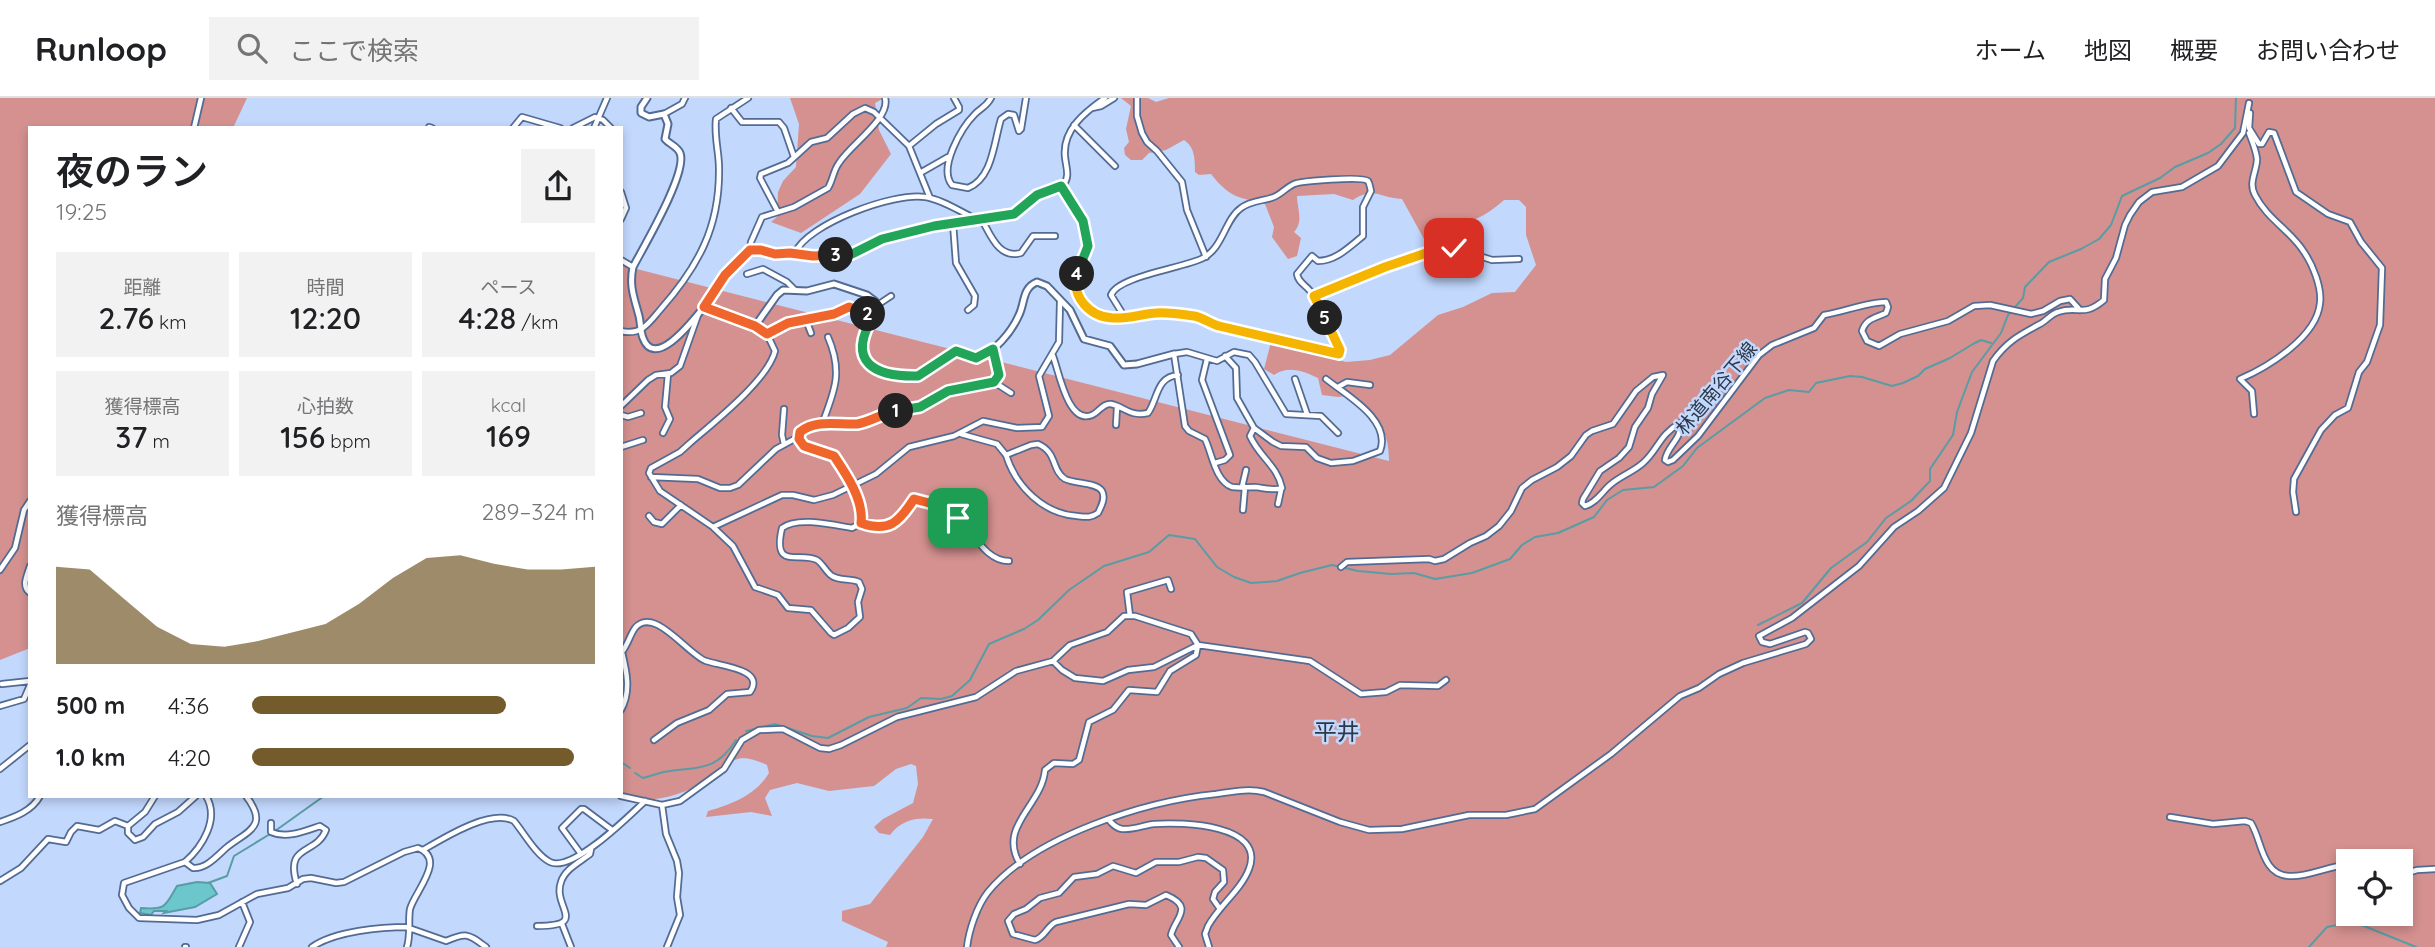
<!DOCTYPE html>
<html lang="ja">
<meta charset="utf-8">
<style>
:root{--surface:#fff;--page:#f2f2f2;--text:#202124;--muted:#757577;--line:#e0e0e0;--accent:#745b2c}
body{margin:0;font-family:Quicksand,"Noto Sans JP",sans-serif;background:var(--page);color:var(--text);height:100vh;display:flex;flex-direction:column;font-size:26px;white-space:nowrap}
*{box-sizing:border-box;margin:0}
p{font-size:23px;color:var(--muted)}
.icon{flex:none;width:38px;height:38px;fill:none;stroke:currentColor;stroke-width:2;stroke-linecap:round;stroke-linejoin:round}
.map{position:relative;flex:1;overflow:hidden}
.panel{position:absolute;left:28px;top:28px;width:595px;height:672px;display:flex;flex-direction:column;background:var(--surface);border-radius:0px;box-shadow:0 4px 10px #0003}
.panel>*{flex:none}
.controls{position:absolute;left:2336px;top:751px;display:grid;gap:14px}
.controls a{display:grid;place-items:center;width:77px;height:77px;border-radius:0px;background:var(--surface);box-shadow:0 4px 10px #0003;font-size:35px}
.pin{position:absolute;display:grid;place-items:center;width:60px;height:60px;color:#fff;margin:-30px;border-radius:14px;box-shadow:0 4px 10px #0006}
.km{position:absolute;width:35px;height:35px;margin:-18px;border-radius:50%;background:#222;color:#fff;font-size:19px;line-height:35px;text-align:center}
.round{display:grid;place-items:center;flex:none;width:74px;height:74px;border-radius:0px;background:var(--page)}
.overview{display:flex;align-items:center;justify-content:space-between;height:119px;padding:0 28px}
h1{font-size:38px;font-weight:600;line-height:52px}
.metrics{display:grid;grid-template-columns:repeat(3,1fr);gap:10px;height:119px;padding:7px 28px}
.metrics div{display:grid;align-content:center;border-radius:0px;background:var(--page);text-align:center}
.metrics b{font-size:30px;font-weight:600}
.metrics small{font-size:19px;font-weight:400}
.metrics p{font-size:19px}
.chart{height:196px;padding:14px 28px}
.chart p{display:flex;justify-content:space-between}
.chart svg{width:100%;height:126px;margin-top:7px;fill:var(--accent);opacity:.7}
ul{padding:0 28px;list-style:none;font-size:23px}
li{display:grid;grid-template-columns:112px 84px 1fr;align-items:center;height:52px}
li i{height:18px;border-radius:9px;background:var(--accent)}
header{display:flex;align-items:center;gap:42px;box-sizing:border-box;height:98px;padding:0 35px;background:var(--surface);border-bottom:2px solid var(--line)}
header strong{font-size:33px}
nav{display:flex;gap:38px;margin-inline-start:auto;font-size:24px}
.search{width:490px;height:63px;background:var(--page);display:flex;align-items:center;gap:18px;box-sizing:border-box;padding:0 24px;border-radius:0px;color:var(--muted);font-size:26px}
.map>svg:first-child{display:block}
</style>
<header>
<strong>Runloop</strong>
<div class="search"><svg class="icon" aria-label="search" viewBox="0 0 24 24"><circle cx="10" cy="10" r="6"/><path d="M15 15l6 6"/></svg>ここで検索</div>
<nav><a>ホーム</a><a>地図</a><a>概要</a><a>お問い合わせ</a></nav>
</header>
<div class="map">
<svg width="2435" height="849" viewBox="0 0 2435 849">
<rect width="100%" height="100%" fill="#c2d8fd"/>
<!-- green -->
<path fill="#d4918f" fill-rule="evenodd" d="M0,0H247L233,30H30V550L0,562Z
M790,0H884L875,5L879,32L891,56L860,96L801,135L771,124L777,119L778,94L783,83L796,69L799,26Z
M1121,0H1148L1156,4L1169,0H2435V849H886L888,844L842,823V813L870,806L923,739L933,721C916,719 901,722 890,737L879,735L874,729L883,721L913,705L918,686L916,668L911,666L896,671L874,688L829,693L797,685L770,692L765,700L772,718L751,714L706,719L708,713C732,706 756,697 769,675L767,667C728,649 731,671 705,684C679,698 650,707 621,698V602L629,576L621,559V167L1389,363C1389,331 1377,318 1354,297L1338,299L1322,297L1318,280C1304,273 1288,267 1274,277L1264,271L1271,244L1346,264L1370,262L1390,257L1438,217L1463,209L1492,195L1515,194L1536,167L1526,137V109L1519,102H1504C1482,122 1463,128 1435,128L1429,150L1402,101C1380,100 1374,88 1353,102L1334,96L1297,98C1297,111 1304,123 1294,134L1301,140L1297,158L1288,161L1272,139L1274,129L1265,106C1238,99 1230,100 1211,76L1199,77L1195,74C1195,62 1195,49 1184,42L1166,52L1149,55L1142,62H1131L1125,57L1124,50L1129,44L1126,31L1131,8ZM2348,763H2401V816H2348Z"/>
<!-- water -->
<path fill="#6bc7cc" stroke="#589ca5" stroke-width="2" d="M197,784L210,785L217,796L195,809L164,815L166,813H154L151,817L140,815L141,810C167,812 165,808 177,788Z"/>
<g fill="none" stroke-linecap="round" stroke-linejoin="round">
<!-- stream -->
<path stroke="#589ca5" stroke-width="2" d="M1758,527L1802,505L1831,470L1867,444L1886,420L1911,403L1930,383V371L1953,337L1957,314L1972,274L2001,235L2008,217L2023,200L2025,189L2049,164L2081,151L2099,141L2111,127L2122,98L2160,80L2175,69L2208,55L2221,46L2235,30L2236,0
M746,633L775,626L812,638L828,640L869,619L907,610L921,600L941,601L952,598L970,582L989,546L1024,531L1038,522L1069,492L1104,468L1149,454L1169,437L1195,441L1217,469L1234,479L1251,485L1277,483L1300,475L1332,467L1358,473L1391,476L1414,475L1435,481L1472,475L1510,461L1522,447L1535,439L1558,435L1594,419L1607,402L1623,392L1654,389L1683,368L1697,350L1765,300L1789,292L1809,294L1816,285L1850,278L1862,279L1892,288L1903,285L1918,278L1925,271L1950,260L1973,246L1981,242L1991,245
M621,664L630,670
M635,675L643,680C652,678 660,674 670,673C701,669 717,672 736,642
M275,733L324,698
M208,785L227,778L234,758L270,736
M2309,849L2327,829L2354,824L2416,849"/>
<defs>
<path id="minor" d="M991,0C987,8 981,10 975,16C961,30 938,70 952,87L968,90C993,80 994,43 1001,21L1008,16L1014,17L1019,33L1021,31L1026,0
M1137,0V18L1142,35L1147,44L1157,53L1182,84L1187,112L1206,159
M731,10L742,24H779L784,30L794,59
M1092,10L1101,8L1114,0
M2250,15L2249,30L2259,46H2262L2269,34L2274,35L2296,94L2328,116L2350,124L2361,144L2382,170L2380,227L2367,264L2359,274L2348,310L2335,317L2321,332L2294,381L2293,394L2296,414
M664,16L682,6L685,0
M1074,27L1115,68
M429,29L432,30
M194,30L201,0
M513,30L522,19L560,30
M573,30L595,19L603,22L611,30
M594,30L607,0
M2249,35C2252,43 2256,52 2257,61C2257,73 2248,85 2255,97C2267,121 2291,133 2304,154C2313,167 2322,190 2320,205C2317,239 2268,269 2240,281L2252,293L2254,316
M909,48L936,26L959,12V9L954,0
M920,75L948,59
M1061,88C1074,109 1086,127 1089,152C1078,170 1066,191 1086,209C1107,228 1133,216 1158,215C1166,215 1187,216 1195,218C1203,219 1210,226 1219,228C1256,237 1301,252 1339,255L1340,252C1332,233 1323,214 1313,197C1308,188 1298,185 1297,176L1312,158L1318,163C1336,163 1349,149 1363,138V109L1371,93C1370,90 1370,86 1368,83C1362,78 1301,83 1294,86C1285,90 1280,98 1271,100C1261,103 1250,103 1241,110C1225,121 1223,150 1203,160C1184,170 1118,178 1111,197L1124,218
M621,94L626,110L621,121
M778,114L760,80L761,76L788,65L811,44L827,40L853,16L865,10L874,14L909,48L930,100
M982,122C991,138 999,161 1021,155L1033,138H1055
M953,125L956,165L975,198L974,207L968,212
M750,152L751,144L762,119L794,109L828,90C833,82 833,73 839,65C850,47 891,20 885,0
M795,155C807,126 894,94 925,99C940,101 956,111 970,118L975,122
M621,162L633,169
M747,176L763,171L787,184L795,192
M1313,198L1385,169L1444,150H1454L1492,162L1519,161
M876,208L891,198
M704,209L725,177L750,152H761L775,156L790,155L818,158L852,156L892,138L934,128L1014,116L1040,94L1064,86C1070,78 1066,69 1065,59C1062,32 1085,14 1105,0
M806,222L811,235
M755,228L767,236L775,253C768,282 713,325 690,345L680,354L651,370L649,375L660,393L713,429L733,448L755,489L778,497L788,510L811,512L831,535L834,537L848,530L860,519L858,504L862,491L859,484C851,480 840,483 832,478C826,474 823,466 817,462C799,453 772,473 782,430C797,418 834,427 852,430L861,425C889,435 899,424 914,401C928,404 943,407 955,417C972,431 984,463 1009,463
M621,233C641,238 649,225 660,212C698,169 720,129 719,70C719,54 714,38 716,21L748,0
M767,236L788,225L834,216L849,209L873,219
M1053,258C1059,274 1068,327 1092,317C1099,314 1103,305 1111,306C1125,309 1130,319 1148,315C1158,301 1156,279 1178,277
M1225,258L1236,270L1237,300L1254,330
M1207,261L1202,282L1230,357L1225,362L1215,365
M1295,281L1307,316
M1326,281C1346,297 1392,322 1380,353L1353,363L1331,365L1317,360L1306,349L1281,348L1273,344L1254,330L1250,338C1260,360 1277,367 1282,390C1274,393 1264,390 1255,389C1248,389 1239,390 1232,389C1215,383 1212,355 1205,341L1189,333L1185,328L1174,256L1187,254L1217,263L1234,254L1249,257L1255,264L1286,316L1321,318L1338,335
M994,284L1011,295
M1338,289L1347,284L1370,287
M621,308L648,282L656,277L671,275L680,268L698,217
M621,317L628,319L641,315
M822,326C835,292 843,274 828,239
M1116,327L1117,309
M663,335L670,321L665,309L668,276
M961,336L997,346L1006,357
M798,339L802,332L808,329L833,325H863L893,313L917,311L948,293L994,284L1000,273L993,251
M784,346L782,337L784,311
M1038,346C1058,355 1051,372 1065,381C1075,386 1096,384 1102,393C1106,400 1101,409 1098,415C1091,420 1086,419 1077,418C1044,416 1016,389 1006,357L1031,347Z
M621,349L643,342
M651,379L698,381L720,390H730L738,387L776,351L798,339L804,348L833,357C846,375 864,402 861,425
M1242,389L1246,372
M1278,406L1281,392
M1243,412L1245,389
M649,418L654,424L662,426L681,407
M713,429L782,397H793L814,402L833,397L876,376L909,349L954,338L983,323L1017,330L1042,329L1049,318L1039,278L1059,244L1060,204
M30,468C27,478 21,488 30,495
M1341,469L1347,464L1429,461L1435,463L1444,461L1470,445L1486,438L1499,428L1511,413L1522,390L1532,382L1557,369L1571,358L1586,337L1592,333L1613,326L1636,293L1653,279L1663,277L1652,296L1648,310L1635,329L1629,349L1619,360L1600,373L1583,401L1582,405L1585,408C1596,405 1602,394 1610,387C1620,378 1633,374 1643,365C1658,352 1659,337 1680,325C1683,340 1667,348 1665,362L1668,364L1673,362L1698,338L1759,257L1772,247L1814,230L1824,217C1843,214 1868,204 1886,204L1888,209L1886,215C1876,220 1866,220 1862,233L1867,243L1879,248L1900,236L1948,223L1974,208L1990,207L2031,216L2043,213L2060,203L2070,201L2080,212
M0,472L15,450L24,412L30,403
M1130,518L1127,494L1168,482L1171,491
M621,550C626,571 632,592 621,612
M622,554C628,546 630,537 635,530C654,507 688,557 706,563C720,568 766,571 750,594L727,596L709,612L677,625L654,642
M1053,563L1062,572L1075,580L1103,583L1128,572L1154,569L1198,547L1310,563L1361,596L1386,594L1400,587L1438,588L1446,582
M2,586L30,583
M0,608L24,601L30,587
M0,671L30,647
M155,698L145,714L128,728V735L135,742L143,739L155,726L178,714L196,698
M206,698C220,721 202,749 185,764L124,785L122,797L129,810L139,820L197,822L219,817L257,796L288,790L303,781L311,780L336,785L344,784L404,754L418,750C447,761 415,793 410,811C408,823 411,836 407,849
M621,698L662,707L680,703L724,671L742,642L759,632L783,631L820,650L829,651L841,647L897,619L976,599L1016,573L1053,563L1070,547L1107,534L1124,518H1135L1191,536L1198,547L1196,557L1170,573L1157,594L1129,592L1113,612L1089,624L1079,662L1073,666L1054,665L1045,672C1042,708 997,728 1020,766
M662,707L666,736L677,763L679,775L677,799L680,817L667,849
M2170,719L2213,726L2245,723L2251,725C2259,738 2260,754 2269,767C2286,792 2324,767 2348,767
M1109,722C1113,727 1116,730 1122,731C1133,732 1144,727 1154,726C1182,724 1266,726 1249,771C1241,792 1219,808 1208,828L1205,836L1209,849
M0,724C15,719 32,713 40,698
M271,725V734C287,741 305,733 320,728L326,732C316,758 284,745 297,786
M423,752C444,740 491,710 514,723C524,735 536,757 550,764C572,775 629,718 645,703
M581,756L562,730L581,711H584L612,732
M185,764L193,770C206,771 217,758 226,750C247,733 270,729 246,698
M2401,777L2417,772L2435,771
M0,783L21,770L48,741L66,744L71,734L77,728L99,732L115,723L128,728
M562,826L571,849
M537,828C590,828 552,809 561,784C565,771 580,764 590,756L591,751
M409,830L446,843C467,834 468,836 486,849
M185,849H186
M239,849L250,824L242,804
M312,849C335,833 381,829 409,829
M967,849C969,832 977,808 988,794C1034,738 1146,703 1216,696C1231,694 1248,690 1264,694L1340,724L1369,732L1402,731L1469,717H1506L1535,711L1611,656L1680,598L1699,590L1719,576L1743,565L1806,546L1811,541L1808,535L1805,534L1770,546L1762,544L1759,538L1792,520L1859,468L1894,429L1918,413L1944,390L1971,335L1993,263C2007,243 2020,237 2040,226C2046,223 2051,216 2058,214C2078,207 2083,220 2104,202L2105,181L2116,160L2125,127L2130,117L2139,104L2152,94L2182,89L2218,68L2243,35L2249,5
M1179,849L1171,837C1175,820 1195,809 1166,797L1146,807L1129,806L1056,824C1047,828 1045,839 1035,842L1013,836L1008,823L1014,816L1026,811L1040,800L1059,795L1074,779L1097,776L1113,768L1136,775L1156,764H1179L1198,759L1206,760L1223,772L1224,784L1215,794L1213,801L1220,811"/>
<path id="tertiary" d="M647,0L641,9V15L649,19L664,16L668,26L665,41C669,46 677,48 680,55C688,74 644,148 633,169C629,188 634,199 639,218C641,225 640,233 643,240C655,273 694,221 704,209L755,228L777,197L783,192L807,193L834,186L867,197L875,203C878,216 869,222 865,234C857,260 866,269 890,274C899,276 908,279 918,278L956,253L976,260C994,256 1012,233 1019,217C1025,205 1022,190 1037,184L1047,188L1070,212L1084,241L1110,248L1124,267L1137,266L1174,256"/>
</defs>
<!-- minor casing -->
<use href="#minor" stroke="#536b93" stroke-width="8"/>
<!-- tertiary casing -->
<use href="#tertiary" stroke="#536b93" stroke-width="9"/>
<!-- minor -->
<use href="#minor" stroke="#fff" stroke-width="4.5"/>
<!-- tertiary -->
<use href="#tertiary" stroke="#fff" stroke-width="5"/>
</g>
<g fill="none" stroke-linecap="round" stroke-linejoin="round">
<defs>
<path id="split-1" d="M896,313C883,315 870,324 857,326C839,327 816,321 800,334L799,341L804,348L834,358C846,376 864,402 861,425C889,435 899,424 914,401L937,407L958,420"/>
<path id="split-2" d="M868,216L873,219C846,264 874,279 918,278L956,253L976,260L993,251L999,277L994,284L948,293L920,309L896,313"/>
<path id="split-3" d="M836,157L813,158L790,155L775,156L761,152H750L725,177L704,209L755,228L767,236L788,225L834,216L849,209L868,216"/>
<path id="split-4" d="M836,157L852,156L882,141L934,128L1014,116L1037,97L1061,88L1083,123L1088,148L1077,176"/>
<path id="split-5" d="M1077,176C1071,198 1089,219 1113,220C1127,221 1142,216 1156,215C1163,214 1187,217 1194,218C1202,219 1211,226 1219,228L1339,256L1340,252L1325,220"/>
<path id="split-6" d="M1325,220L1314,198L1385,169L1435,152L1454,150"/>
</defs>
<!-- split-1 casing -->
<use href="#split-1" stroke="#fff" stroke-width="14"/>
<!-- split-2 casing -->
<use href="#split-2" stroke="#fff" stroke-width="14"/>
<!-- split-3 casing -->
<use href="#split-3" stroke="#fff" stroke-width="14"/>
<!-- split-4 casing -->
<use href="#split-4" stroke="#fff" stroke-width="14"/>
<!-- split-5 casing -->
<use href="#split-5" stroke="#fff" stroke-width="14"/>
<!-- split-6 casing -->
<use href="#split-6" stroke="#fff" stroke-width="14"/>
<!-- split-1 -->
<use href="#split-1" stroke="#f0652b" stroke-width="9"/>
<!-- split-2 -->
<use href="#split-2" stroke="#22a559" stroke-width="9"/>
<!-- split-3 -->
<use href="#split-3" stroke="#f0652b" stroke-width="9"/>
<!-- split-4 -->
<use href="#split-4" stroke="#22a559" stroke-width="9"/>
<!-- split-5 -->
<use href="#split-5" stroke="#f5b400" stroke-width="9"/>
<!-- split-6 -->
<use href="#split-6" stroke="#f5b400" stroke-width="9"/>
</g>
<g text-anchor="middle" stroke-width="5" stroke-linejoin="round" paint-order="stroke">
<!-- street labels -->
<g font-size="19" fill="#2c3749" stroke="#c2d8fd">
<text transform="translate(1716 290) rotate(-50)" y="7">林道南谷下線</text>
</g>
<!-- quarter labels -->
<g font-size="23" fill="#2c3749" stroke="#c2d8fd">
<text x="1337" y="642">平井</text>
</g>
</g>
</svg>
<div class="controls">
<a><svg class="icon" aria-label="locate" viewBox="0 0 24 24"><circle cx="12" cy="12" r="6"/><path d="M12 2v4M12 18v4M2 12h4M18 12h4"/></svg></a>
</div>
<div class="pin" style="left:958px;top:420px;background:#1e9e55"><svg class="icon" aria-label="arrive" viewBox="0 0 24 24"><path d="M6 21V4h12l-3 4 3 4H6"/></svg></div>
<div class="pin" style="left:1454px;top:150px;background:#d93025"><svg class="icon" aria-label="check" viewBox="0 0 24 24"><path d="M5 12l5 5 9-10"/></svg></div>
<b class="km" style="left:896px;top:313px">1</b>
<b class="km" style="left:868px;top:216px">2</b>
<b class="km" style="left:836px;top:157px">3</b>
<b class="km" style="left:1077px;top:176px">4</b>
<b class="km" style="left:1325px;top:220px">5</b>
<section class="panel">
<div class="overview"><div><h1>夜のラン</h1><p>19:25</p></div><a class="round"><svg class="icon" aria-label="share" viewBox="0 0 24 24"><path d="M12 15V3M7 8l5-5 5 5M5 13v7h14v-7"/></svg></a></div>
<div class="metrics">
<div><p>距離</p><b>2.76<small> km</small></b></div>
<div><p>時間</p><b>12:20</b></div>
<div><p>ペース</p><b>4:28<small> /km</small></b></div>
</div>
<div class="metrics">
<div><p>獲得標高</p><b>37<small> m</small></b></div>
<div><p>心拍数</p><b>156<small> bpm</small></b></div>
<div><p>kcal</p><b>169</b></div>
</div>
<div class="chart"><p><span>獲得標高</span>289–324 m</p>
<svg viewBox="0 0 160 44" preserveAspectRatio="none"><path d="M0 44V10L10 11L20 21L30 31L40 37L50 38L60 36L70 33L80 30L90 23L100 14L110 7L120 6L130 9L140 11L150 11L160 10V44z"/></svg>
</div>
<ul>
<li><b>500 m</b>4:36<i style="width:74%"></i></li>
<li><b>1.0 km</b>4:20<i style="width:94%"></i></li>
</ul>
</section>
</div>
